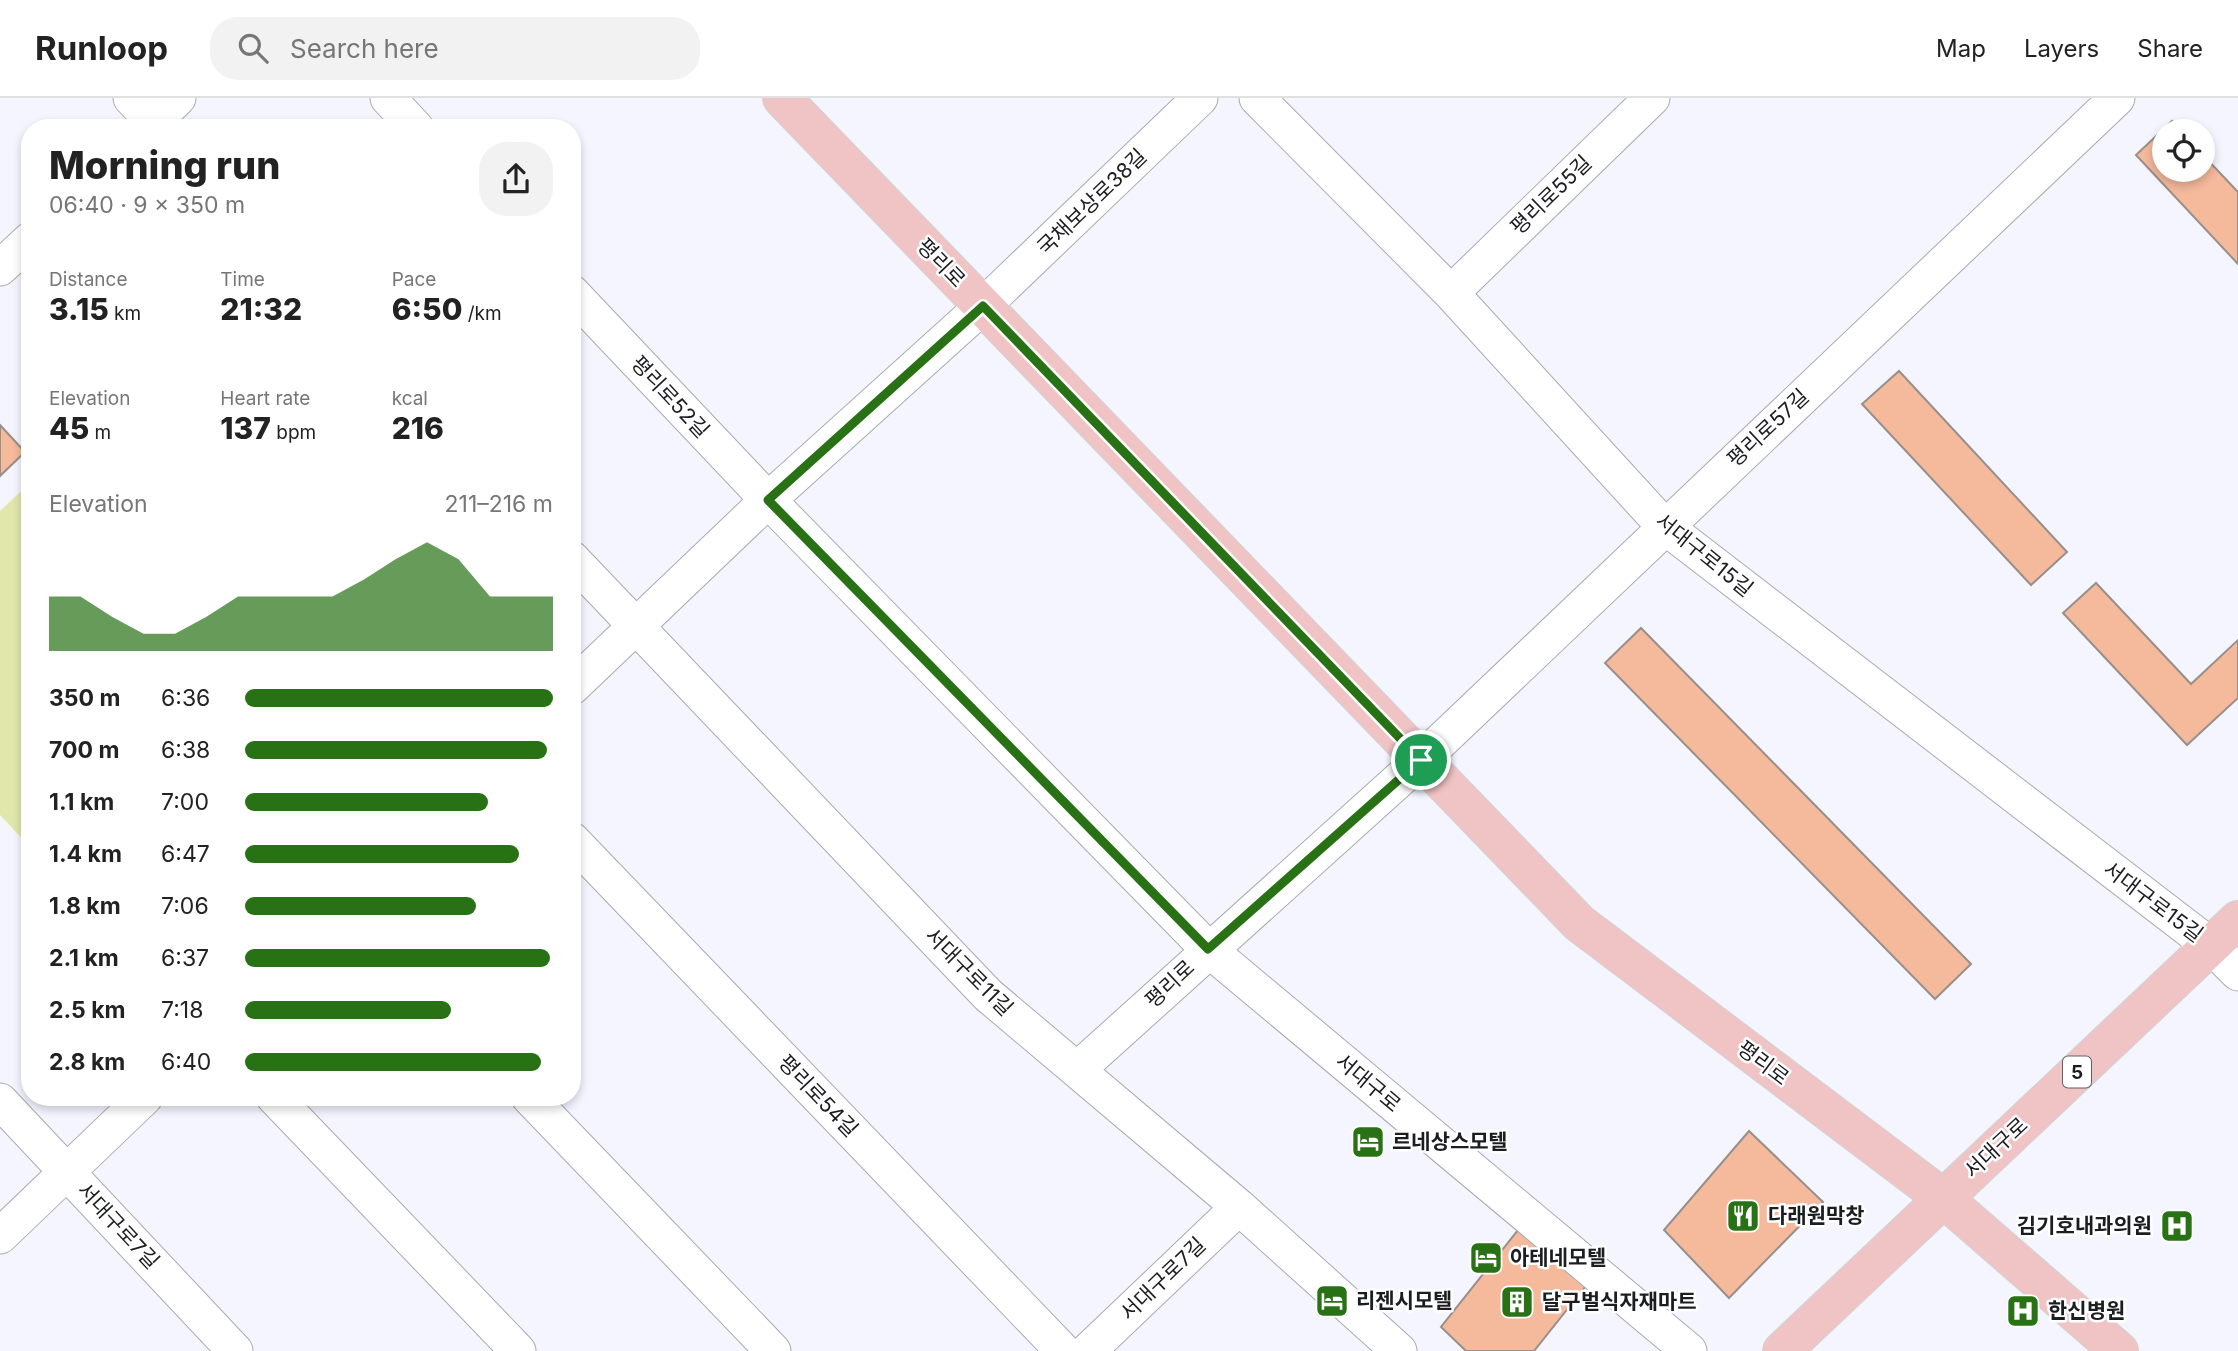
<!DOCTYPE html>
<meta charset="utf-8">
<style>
:root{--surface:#fff;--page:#f2f2f2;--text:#222;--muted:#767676;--line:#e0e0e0;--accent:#287215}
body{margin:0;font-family:Inter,"Noto Sans KR",sans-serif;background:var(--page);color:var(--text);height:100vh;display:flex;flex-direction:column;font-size:26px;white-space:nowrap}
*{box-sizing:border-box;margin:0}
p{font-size:23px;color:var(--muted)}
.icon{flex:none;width:38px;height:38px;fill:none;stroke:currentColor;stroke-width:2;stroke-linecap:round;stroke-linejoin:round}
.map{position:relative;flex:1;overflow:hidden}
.side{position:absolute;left:21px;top:21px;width:560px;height:987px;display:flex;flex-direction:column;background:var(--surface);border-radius:28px;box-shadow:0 4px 10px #0003}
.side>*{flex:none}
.fabs{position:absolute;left:2152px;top:21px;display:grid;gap:14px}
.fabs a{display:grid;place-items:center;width:63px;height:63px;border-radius:50%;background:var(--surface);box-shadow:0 4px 10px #0003;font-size:35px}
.pin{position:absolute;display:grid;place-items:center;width:60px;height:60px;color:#fff;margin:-30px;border:4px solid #fff;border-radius:50%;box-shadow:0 2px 7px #0007}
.round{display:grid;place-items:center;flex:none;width:74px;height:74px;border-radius:28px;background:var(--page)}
.headline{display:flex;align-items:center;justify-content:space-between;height:119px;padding:0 28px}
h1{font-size:38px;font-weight:800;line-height:52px}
.metrics{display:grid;grid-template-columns:repeat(3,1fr);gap:10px;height:119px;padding:7px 28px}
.metrics div{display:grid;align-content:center}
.metrics b{font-size:30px;font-weight:800}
.metrics small{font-size:19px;font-weight:400}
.metrics p{font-size:19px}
.chart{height:196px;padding:14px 28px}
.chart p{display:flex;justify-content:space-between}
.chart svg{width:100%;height:126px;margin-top:7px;fill:var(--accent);opacity:.7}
ul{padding:0 28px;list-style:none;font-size:23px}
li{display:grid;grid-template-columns:112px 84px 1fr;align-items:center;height:52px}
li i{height:18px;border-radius:9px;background:var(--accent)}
header{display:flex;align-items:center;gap:42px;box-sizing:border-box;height:98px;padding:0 35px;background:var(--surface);border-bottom:2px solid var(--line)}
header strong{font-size:33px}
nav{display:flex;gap:38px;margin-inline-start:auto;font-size:24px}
.search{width:490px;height:63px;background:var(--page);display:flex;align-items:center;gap:18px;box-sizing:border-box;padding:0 24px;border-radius:28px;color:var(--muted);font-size:26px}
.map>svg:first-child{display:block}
</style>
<header>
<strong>Runloop</strong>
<div class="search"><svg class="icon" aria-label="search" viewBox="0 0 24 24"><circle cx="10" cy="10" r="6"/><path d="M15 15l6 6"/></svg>Search here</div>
<nav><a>Map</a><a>Layers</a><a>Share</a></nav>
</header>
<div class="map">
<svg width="2238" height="1253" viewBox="0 0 2238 1253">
<rect width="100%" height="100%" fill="#f4f5fe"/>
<!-- green -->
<path fill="#e1e7ab" d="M30,385V749L0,717V413Z"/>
<!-- building -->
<path fill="#f5b99c" stroke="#988f8b" stroke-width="2" d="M2172,23L2181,33H2165V72H2203V57L2238,94V166L2136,57Z
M1899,273L2067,454L2031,487L1862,306Z
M0,327L25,354L0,378Z
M2096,485L2191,586L2238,542V600L2187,647L2063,515Z
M1641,530L1971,866L1935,901L1605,565Z
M1749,1033L1823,1104L1729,1200L1664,1132Z
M1526,1122L1593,1179L1534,1253H1466L1441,1229Z"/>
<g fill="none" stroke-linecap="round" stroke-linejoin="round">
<defs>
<path id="minor" d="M131,0L160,30
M388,0L416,30
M1257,0L1451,195L1664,428L2211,848L2238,875
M147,30L178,0
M0,170L30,142
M572,195L768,402L1208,851L1689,1253
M1451,195L1652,0
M572,461L988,897L1239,1109L1399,1253
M572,589L768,402L983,208L1200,0
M572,742L1063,1253
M1077,972L1421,662L2117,0
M274,999L518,1253
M529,999L773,1253
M0,1003L235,1253
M0,1138L145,999
M1088,1253L1239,1109"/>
<path id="major" d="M782,0L1579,825L1943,1100L2119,1253
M1782,1253L2238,822"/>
</defs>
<!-- minor casing -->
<use href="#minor" stroke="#a9aab2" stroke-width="37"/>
<!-- major casing -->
<use href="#major" stroke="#d2d2d2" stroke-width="40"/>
<!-- minor -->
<use href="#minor" stroke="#fff" stroke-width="35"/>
<!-- major -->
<use href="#major" stroke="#f0c3c5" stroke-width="38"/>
</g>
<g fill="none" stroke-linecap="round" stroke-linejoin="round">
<defs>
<path id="route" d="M983,208L1421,662L1208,851L768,402Z"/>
</defs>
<!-- route casing -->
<use href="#route" stroke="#fff" stroke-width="14"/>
<!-- route -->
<use href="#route" stroke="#287215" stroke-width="9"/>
</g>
<!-- icons -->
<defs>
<symbol id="hotel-square" viewBox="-11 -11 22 22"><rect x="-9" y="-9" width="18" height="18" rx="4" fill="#287215" stroke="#fff"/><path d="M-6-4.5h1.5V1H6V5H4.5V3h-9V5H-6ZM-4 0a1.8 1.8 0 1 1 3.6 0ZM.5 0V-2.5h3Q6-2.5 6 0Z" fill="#fff"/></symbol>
<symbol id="restaurant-square" viewBox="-11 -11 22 22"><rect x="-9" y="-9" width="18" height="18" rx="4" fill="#287215" stroke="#fff"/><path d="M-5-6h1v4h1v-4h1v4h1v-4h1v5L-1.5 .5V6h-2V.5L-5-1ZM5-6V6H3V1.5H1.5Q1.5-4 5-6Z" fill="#fff"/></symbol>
<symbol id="hospital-square" viewBox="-11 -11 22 22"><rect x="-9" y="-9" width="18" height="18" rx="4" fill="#287215" stroke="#fff"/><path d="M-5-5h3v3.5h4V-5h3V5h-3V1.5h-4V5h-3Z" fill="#fff"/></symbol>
<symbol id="building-square" viewBox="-11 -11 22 22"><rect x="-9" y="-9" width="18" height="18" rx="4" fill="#287215" stroke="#fff"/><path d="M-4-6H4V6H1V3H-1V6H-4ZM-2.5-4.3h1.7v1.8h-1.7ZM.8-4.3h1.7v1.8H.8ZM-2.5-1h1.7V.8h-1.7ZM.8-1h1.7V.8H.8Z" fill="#fff"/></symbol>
</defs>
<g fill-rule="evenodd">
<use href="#hotel-square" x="1349" y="1025" width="38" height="38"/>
<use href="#restaurant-square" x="1724" y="1099" width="38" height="38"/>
<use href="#hospital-square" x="2158" y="1109" width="38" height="38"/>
<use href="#hotel-square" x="1467" y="1141" width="38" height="38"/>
<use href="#hotel-square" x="1313" y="1184" width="38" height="38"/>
<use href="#building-square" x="1498" y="1185" width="38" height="38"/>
<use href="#hospital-square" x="2004" y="1194" width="38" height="38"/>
</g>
<g text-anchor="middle" stroke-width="5" stroke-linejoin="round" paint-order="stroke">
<!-- shield labels -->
<rect fill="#fff" stroke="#606163" stroke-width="2" x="2063" y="958.5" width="28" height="31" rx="5"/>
<g font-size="19" font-weight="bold" fill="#1c1d20">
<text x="2077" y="981">5</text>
</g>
<!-- street labels -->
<g font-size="21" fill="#1c1d20" stroke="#fff">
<text transform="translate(1551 97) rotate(-44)" y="7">평리로55길</text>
<text transform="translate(1092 104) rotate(-44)" y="7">국채보상로38길</text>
<text transform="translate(941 165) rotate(46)" y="7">평리로</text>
<text transform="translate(670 299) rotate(47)" y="7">평리로52길</text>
<text transform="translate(1768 330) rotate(-43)" y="7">평리로57길</text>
<text transform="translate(1704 457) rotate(39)" y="7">서대구로15길</text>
<text transform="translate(2153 804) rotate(37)" y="7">서대구로15길</text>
<text transform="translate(969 874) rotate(45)" y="7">서대구로11길</text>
<text transform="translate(1170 886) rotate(-43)" y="7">평리로</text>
<text transform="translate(1763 965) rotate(37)" y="7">평리로</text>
<text transform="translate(1368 985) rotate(40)" y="7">서대구로</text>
<text transform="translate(818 998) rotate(46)" y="7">평리로54길</text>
<text transform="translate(1996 1050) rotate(-43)" y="7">서대구로</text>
<text transform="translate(118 1128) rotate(47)" y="7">서대구로7길</text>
<text transform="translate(1163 1181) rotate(-44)" y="7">서대구로7길</text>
</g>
<!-- poi labels -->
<g font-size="21" font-weight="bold" fill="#1c1d20" stroke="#fff" text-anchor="start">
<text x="1392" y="1051">르네상스모텔</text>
<text x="1768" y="1125">다래원막창</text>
<text x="2152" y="1135" text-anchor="end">김기호내과의원</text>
<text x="1510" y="1167">아테네모텔</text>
<text x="1356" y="1210">리젠시모텔</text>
<text x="1542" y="1211">달구벌식자재마트</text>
<text x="2048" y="1220">한신병원</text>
</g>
</g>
</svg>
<div class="fabs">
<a><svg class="icon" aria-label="locate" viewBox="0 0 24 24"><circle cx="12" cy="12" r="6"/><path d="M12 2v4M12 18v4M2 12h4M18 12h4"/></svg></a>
</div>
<div class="pin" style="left:1421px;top:662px;background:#1e9e55"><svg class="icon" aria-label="arrive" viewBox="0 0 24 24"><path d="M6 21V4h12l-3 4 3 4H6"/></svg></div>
<section class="side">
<div class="headline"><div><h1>Morning run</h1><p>06:40 · 9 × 350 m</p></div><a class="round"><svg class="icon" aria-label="share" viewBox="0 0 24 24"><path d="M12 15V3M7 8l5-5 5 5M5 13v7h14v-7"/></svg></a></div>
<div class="metrics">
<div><p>Distance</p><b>3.15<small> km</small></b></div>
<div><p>Time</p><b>21:32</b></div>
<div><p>Pace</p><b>6:50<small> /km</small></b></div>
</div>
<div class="metrics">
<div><p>Elevation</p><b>45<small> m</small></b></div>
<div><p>Heart rate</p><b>137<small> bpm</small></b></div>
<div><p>kcal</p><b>216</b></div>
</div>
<div class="chart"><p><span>Elevation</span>211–216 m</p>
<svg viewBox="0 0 160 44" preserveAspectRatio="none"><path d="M0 44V25L10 25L20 32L30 38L40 38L50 32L60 25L70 25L80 25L90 25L100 19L110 12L120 6L130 12L140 25L150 25L160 25V44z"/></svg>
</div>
<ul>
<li><b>350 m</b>6:36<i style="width:100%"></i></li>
<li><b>700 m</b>6:38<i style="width:98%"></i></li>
<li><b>1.1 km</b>7:00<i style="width:79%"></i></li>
<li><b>1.4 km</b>6:47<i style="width:89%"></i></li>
<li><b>1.8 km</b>7:06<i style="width:75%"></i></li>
<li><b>2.1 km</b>6:37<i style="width:99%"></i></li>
<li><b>2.5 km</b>7:18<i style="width:67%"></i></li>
<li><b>2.8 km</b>6:40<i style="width:96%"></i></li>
</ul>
</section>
</div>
